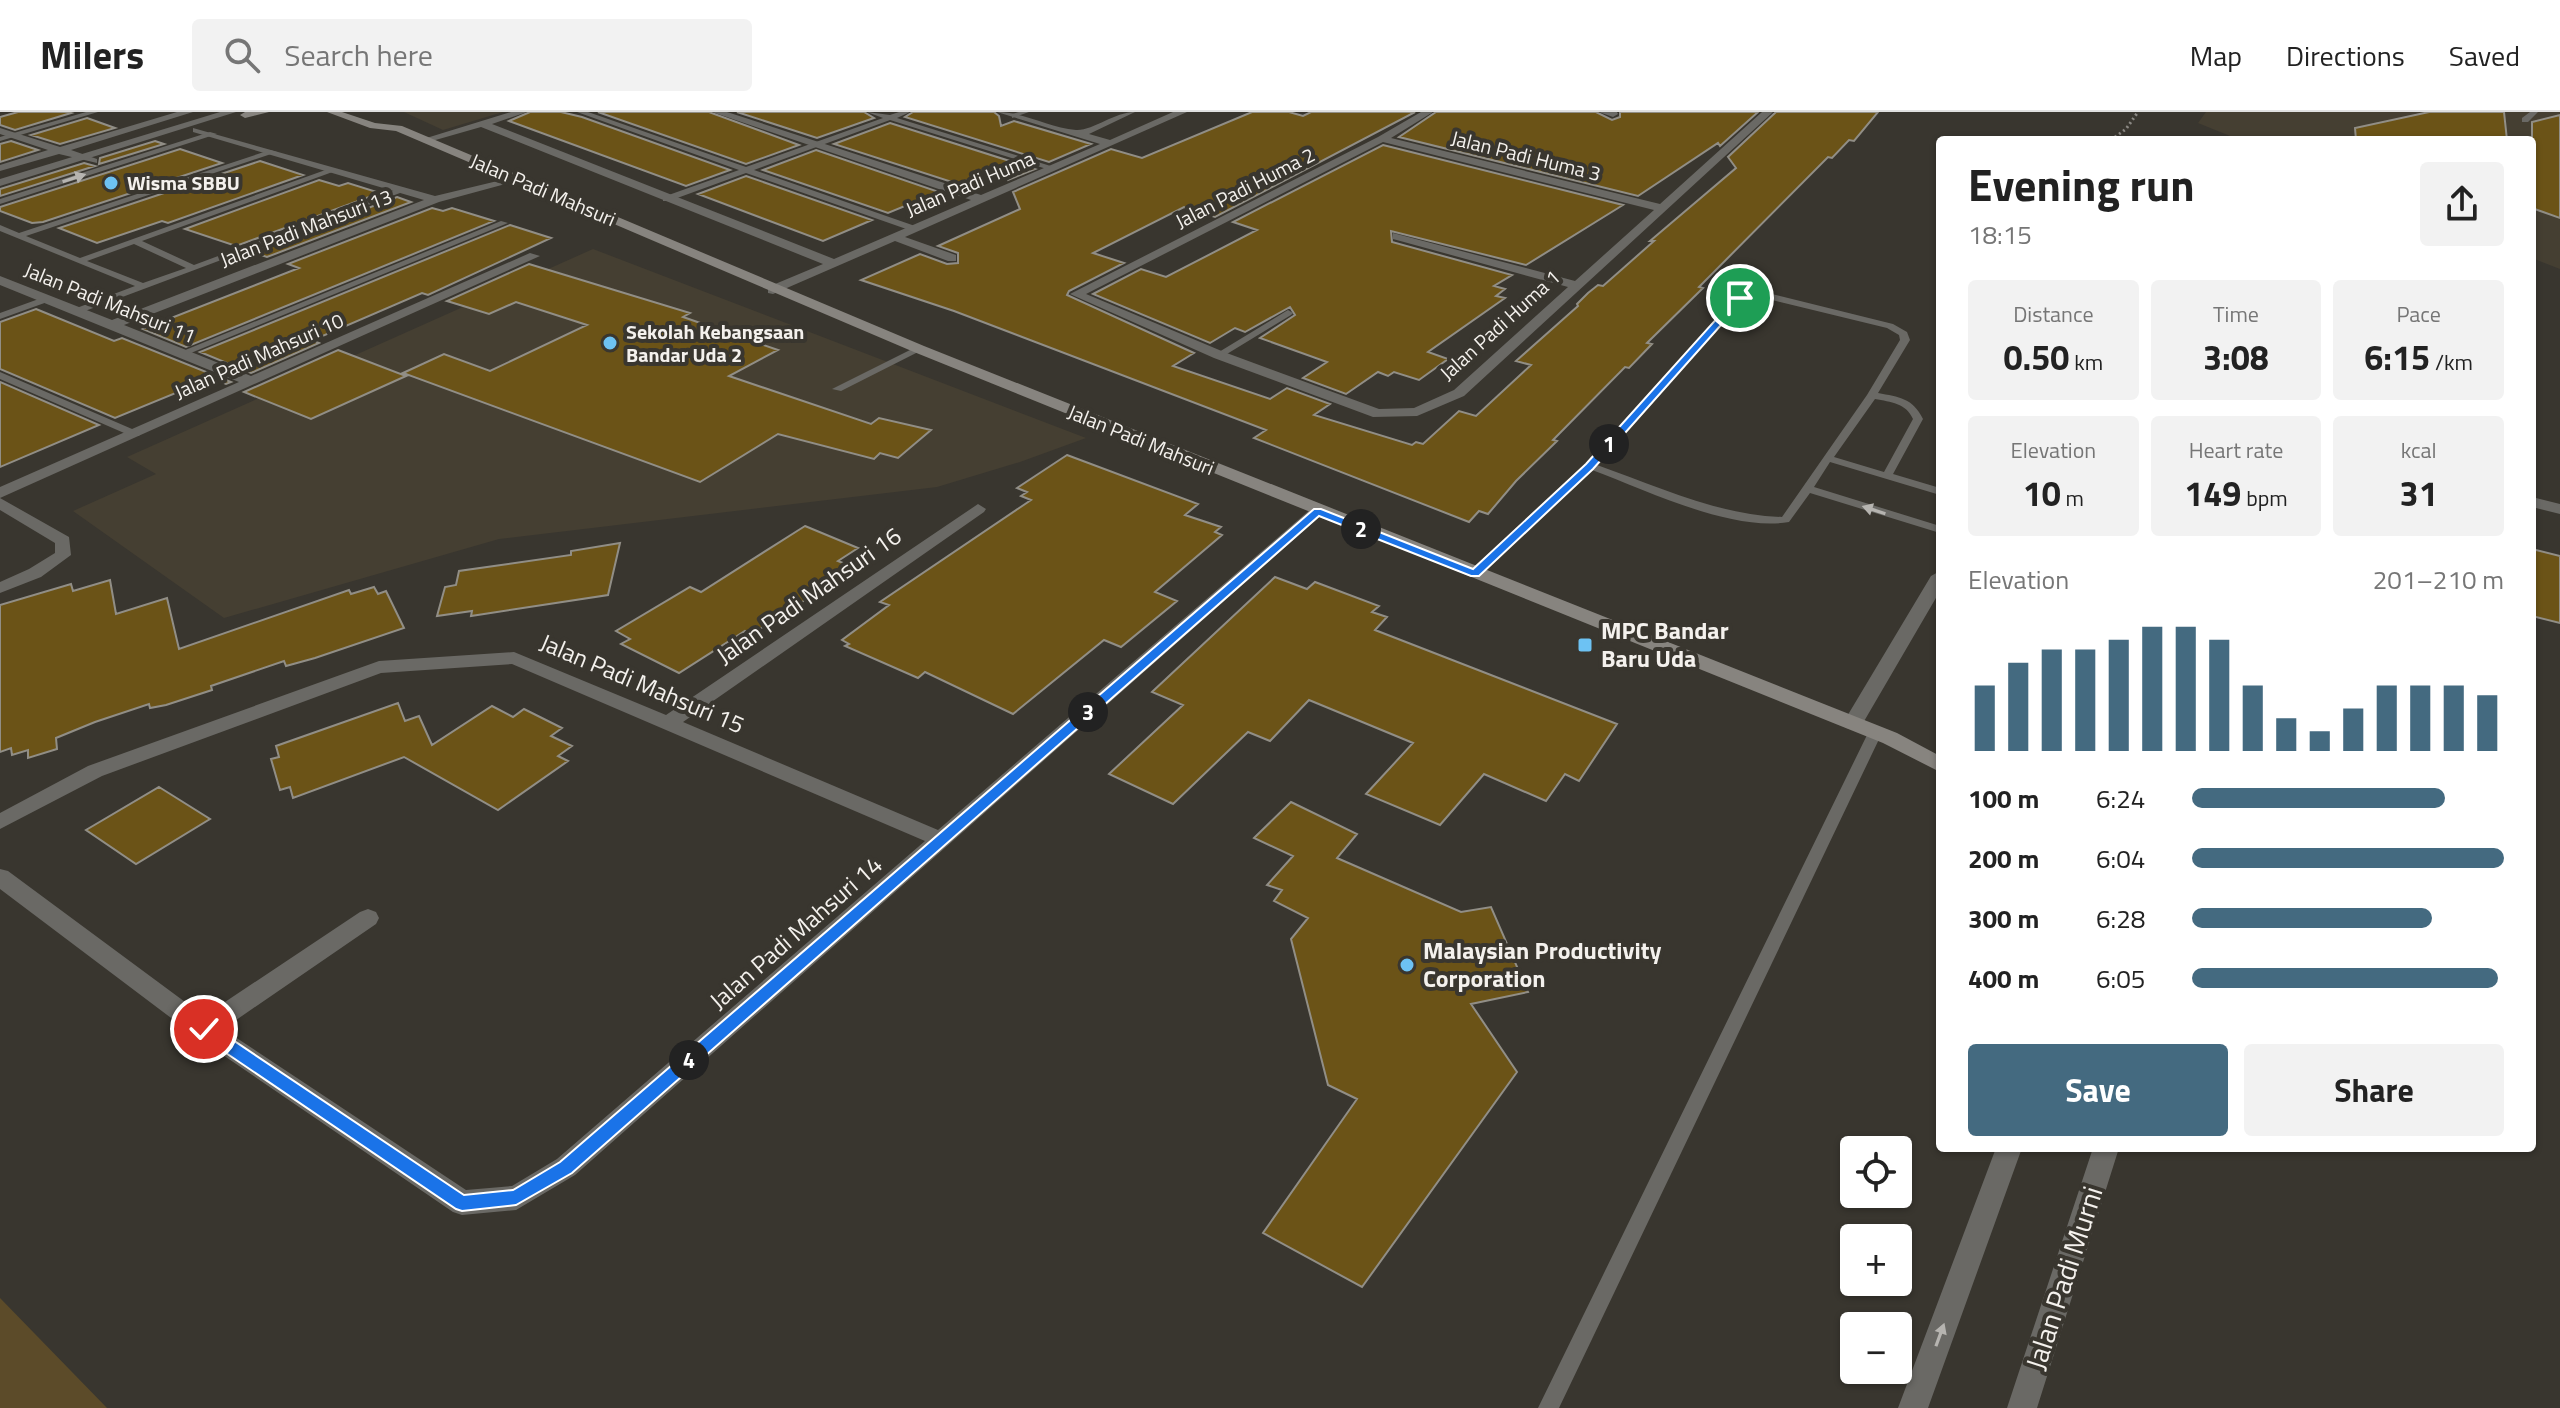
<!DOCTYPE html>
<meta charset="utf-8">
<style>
:root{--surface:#fff;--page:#f2f2f2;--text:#222;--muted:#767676;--line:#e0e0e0;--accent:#446a80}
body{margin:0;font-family:"Titillium Web",sans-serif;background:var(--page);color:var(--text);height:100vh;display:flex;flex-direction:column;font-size:30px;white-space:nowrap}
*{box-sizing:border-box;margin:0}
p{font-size:26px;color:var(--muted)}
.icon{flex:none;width:44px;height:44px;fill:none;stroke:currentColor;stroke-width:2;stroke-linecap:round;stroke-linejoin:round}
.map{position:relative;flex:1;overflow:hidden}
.details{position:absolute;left:1936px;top:24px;width:600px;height:1016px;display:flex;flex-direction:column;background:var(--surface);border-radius:8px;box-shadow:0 2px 6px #0004}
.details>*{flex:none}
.controls{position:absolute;left:1840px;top:1024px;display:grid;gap:16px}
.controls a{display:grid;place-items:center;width:72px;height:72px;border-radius:8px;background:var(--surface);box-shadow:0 2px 6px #0004;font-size:40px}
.pin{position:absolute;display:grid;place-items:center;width:68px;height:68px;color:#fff;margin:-34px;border:4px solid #fff;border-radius:50%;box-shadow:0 2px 8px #0007}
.km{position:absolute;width:40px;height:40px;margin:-20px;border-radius:50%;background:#222;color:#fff;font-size:22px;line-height:40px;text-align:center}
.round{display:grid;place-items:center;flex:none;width:84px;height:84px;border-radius:8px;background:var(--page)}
.head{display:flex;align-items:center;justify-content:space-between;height:136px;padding:0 32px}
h1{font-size:44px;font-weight:700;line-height:60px}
.stats{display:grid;grid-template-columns:repeat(3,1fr);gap:12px;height:136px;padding:8px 32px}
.stats div{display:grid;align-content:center;border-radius:8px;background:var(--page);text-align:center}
.stats b{font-size:34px;font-weight:700}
.stats small{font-size:22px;font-weight:400}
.stats p{font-size:22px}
.chart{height:224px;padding:16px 32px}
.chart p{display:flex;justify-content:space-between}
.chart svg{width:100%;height:144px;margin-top:8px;stroke:var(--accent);stroke-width:6}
.cta{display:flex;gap:16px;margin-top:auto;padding:16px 32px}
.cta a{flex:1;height:92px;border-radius:8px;background:var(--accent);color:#fff;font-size:32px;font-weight:700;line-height:92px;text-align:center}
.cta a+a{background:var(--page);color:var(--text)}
ul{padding:0 32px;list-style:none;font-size:26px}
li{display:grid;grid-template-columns:128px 96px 1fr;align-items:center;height:60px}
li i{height:20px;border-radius:10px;background:var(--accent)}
header{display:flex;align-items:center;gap:48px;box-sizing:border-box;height:112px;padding:0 40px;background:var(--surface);border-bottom:2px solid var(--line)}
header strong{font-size:38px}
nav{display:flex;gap:44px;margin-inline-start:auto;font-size:28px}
.search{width:560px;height:72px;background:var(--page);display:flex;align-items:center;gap:20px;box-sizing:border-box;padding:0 28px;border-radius:8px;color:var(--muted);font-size:30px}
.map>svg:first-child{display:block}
</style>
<header>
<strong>Milers</strong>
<div class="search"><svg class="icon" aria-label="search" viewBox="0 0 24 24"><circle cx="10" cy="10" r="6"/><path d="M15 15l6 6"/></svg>Search here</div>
<nav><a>Map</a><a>Directions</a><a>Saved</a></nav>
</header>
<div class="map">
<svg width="2560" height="1296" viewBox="0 0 2560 1296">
<rect width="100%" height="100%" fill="#39362f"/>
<!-- built -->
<path fill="#453f32" d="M404,0H503L443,18Z
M2206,0H2560V157L2532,146V28H2240L2198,11Z
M593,137L1086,326L1020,350L937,375L499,427L224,506L73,399L156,362L127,345Z"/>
<!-- green -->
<path fill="#5c4b29" d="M0,1186L107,1296H0Z"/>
<!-- building -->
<path fill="#6b5317" stroke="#918e86" stroke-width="2" d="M18,0H67L71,1L15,18L0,13V5Z
M530,0H561L582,5L730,58L686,74L509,9Z
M598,0H709L799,33L746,52Z
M737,0H864L874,6L817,26Z
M913,0H994L999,4L1001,14L1014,9L1091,32L1049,50L905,5Z
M1252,0H1289L1303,4L1311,0H1415L1215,105L1184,95L1093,141L1124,151L1069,179L1067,183L1194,241L1173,254L1270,287L1287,276L1330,292L1314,303L1412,333L1416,330L1423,332L1459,299L1476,304L1531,253L1516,249L1578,194L1577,192L1588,181L1598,173L1603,174L1654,129H1650L1736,56L1728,45L1776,0H1878L1854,29L1849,28L1832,46L1828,45L1699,175L1703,176L1647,231L1652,232L1629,256L1625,255L1553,328L1557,329L1516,369L1488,402L1479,399L1469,410L1254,326L1266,318L954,199L861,168L920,142L947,152L958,151V141L938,134L1020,97L1013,80L1111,37L1142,46Z
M1436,0H1596L1612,8L1620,5V0H1758L1720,34L1718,31L1638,84L1399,25Z
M2429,0H2504L2507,28H2356L2355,16Z
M2560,3V106L2532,96V10Z
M87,6L115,16L60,32L31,23Z
M890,11L1035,57L1008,68L1002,54L958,72L834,32Z
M11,29L38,38L0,50V32Z
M155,29L164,32L99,52L100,46Z
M1383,33L1623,93L1526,153L1391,119L1392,130L1512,163L1494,174L1505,177L1496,184L1505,186L1428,240L1448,247L1419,268L1394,260L1388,264L1378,260L1346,282L1303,266L1327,250L1260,226L1295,203L1290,195L1245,220L1235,216L1210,231L1093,182L1141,157L1166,165L1257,118L1233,110Z
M180,37L222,51L43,110L32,111L0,99V95Z
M816,38L939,80L888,101L763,58Z
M260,49L303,63L168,111L162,109L97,131L59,116Z
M84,51L95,54L0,84V77Z
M746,64L872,108L823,129L698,82Z
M319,68L339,74L348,71L380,81L236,134L185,117Z
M397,85L411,90L267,145L252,140Z
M432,96L443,99L452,96L494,109L186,235L143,217L299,156L288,152Z
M510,113L551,126L428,183L422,181L313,228L319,231L251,261L200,240Z
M529,152L690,201L683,205L778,238L729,264L871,312L879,306L931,318L898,346L880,341L874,347L778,322L700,370L403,261L444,242L490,259L587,213L516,190L489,202L447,189Z
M36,197L114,229L122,226L231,270L226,272L212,266L115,306L0,257V210Z
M338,238L406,264L311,307L244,280Z
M0,270L99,313L0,355Z
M1067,343L1198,392L1185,403L1221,415L1215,420L1222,423L1155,480L1177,489L1121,535L1104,528L1013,602L925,560L918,566L845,534L849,532L842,528L889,493L880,490L1031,388L1021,384L1027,380L1017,376Z
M805,414L858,436L838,449L855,456L752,522L745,519L679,561L621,532L630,527L616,519L690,475L701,480Z
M620,431L608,483L471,504L472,499L437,504L445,475L456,473L459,459L571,443V439Z
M2532,437L2560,444V511L2532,504Z
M1275,465L1307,477L1315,470L1379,494L1372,500L1387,505L1375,518L1617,612L1579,669L1565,662L1546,689L1484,662L1440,713L1366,682L1413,631L1309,588L1270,629L1248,620L1173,692L1109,662L1183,593L1152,580Z
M110,468L116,502L167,486L179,537L349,478L351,482L374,475L378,482L386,479L404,516L315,546L286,554L284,549L211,574L212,578L166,593L150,596L149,592L95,610L56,626L57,637L28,646V638L12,643L11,636L0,640V493L71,472L73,479Z
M398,591L405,609L419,604L432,633L492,594L513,605L524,597L562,616L551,624L572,634L558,644L568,649L498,698L404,645L293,686L290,675L280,678L271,647L279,645L276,634Z
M159,675L210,707L136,752L86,718Z
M1291,690L1357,722L1337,746L1461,800L1491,795L1528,880L1471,892L1517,960L1362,1175L1263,1121L1357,987L1328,973L1291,827L1308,806L1274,789L1282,778L1267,773L1293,744L1254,726Z"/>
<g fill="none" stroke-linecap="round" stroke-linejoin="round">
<!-- path -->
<path stroke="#8b8883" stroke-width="3" stroke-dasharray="2 3" stroke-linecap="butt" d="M2111,28L2126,17L2138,0"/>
<!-- service -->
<path fill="#6a6965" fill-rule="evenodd" d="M86,0H98L0,29V25Z
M577,0H588L746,55L883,6L867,0L890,3L899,0H910L897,6L1057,56L1050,58L890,8L754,58L915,114V118L912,119L746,61L669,89H663V85L739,58Z
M1019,0H1029L1012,6V2Z
M2530,0H2538L2528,10H2522V6Z
M210,20L217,22L0,92V87Z
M270,38L277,40L26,124L80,146L331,56L338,58L142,129L194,153L401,76L408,78L77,202L74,201V197L135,174L0,119V113L19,121ZM134,132L186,156L143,171L87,149Z
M501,109L508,111L186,243L178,241Z
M1760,179L1893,212L1907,220L1910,228L1878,281C1899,285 1913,286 1923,307L1893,362L1940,376V383L1830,350L1814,375L1940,414V421L1810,381L1789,410C1731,420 1646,378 1592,358L1479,464H1471L1469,461L1471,458L1586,352L1737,184ZM1760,185L1887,216L1899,223L1900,228L1867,283L1782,405C1717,403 1657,374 1597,353L1743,188ZM1875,287C1891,290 1906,291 1913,307L1884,360L1834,345Z
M47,184L52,187L50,189L0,207V201Z
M1288,198L1293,201L1291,203L1222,245L1214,243Z
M916,235L924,237L841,279L832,277Z
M0,260L139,320L140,322L139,324H131L0,267Z
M1875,616L1882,621L1559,1296H1538L1868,621Z"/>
<!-- minor -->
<path fill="#6a6965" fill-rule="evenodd" d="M177,0H193L71,38L97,47V51L59,42L0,59V53L48,38L0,22V16L60,35Z
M511,0H527L492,12L834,147L971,88L712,0H727L981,83L1100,32L997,0C1025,0 1049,16 1076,18C1093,19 1114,0 1135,0L1089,22L1110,28L1173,0H1187L905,125L956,143V149H948L895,129L773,182L768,181V175L823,152L481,15L425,31L420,28Z
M1421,0H1433L1391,26L1660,92L1762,0H1773L1464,284L1417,304L1373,305L1214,246L1070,182L1378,25ZM1383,30L1654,98L1575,169L1393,121V127L1568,175L1454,278L1414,296L1379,297L1224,240L1086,182Z
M1599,0H1617L1618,2L1613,5Z
M193,16L435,84L518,64L524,67L439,90L124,213L251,264L530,141L540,144L0,386V375L239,270L0,173V164L112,208L424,88L193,20Z
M0,386L69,425L71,443L41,465L0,481V470L29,457L55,441V431L0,398Z
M978,392L986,397L984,400L683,610L938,718L1312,396H1324L1326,399L575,1063L516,1098L462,1103L453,1100L195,924L0,777V757L8,759L204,904L360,800L368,797L376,800L379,806L376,812L223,917L466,1078L512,1074L557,1047L925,729L512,552L381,561L102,664L0,717V701L88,654L379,549L514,540L666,603Z
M1940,459V479L1863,611L1853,617L1846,616L1843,611L1931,464Z"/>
<!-- tertiary -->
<path fill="#6a6965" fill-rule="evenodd" d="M220,0H236L0,74V67Z
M2532,385L2560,392V402L2532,395Z
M1996,1036H2022L1928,1296H1898Z
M2093,1036H2119L2037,1296H2007Z"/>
<!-- secondary -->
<path fill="#87847f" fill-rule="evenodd" d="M269,0L245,6L240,3L245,0Z
M327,0H342L375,11L402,14L924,234L1897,621L1940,644V660L1883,631L914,240L396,19L370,16Z"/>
</g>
<!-- one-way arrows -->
<defs><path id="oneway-solid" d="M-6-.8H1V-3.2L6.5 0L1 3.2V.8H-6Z" transform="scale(2)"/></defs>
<g fill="#b6b4b0">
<use href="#oneway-solid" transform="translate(74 66) rotate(-18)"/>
<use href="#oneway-solid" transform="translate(1874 398) rotate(-162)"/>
<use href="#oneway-solid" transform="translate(1940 1223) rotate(-70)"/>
</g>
<!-- route -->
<path fill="#1a73e8" stroke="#fff" stroke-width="2" d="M1737,184L1745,186L1593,357L1479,464H1471L1319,404L572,1061L516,1093L462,1099L456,1097L198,922L196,917L204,911L209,912L464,1083L513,1078L560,1050L1314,397H1321L1473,457L1586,352Z"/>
<!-- markers -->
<g fill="#6dc2f3" stroke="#39362f" stroke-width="3">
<circle cx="111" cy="71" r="8"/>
<circle cx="610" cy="231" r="8"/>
<rect x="1577" y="525" width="16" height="16" rx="4"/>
<circle cx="1407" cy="853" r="8"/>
</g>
<g text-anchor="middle" stroke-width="8" stroke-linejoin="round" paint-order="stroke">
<!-- far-street labels -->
<g font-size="20" fill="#f4f1ed" stroke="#39362f">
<text transform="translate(1526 44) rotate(14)" y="7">Jalan Padi Huma 3</text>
<text transform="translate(970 72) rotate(-23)" y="7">Jalan Padi Huma</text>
<text transform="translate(1245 76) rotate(-27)" y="7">Jalan Padi Huma 2</text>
<text transform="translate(543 78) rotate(23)" y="7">Jalan Padi Mahsuri</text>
<text transform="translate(306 116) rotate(-21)" y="7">Jalan Padi Mahsuri 13</text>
<text transform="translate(110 191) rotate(22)" y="7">Jalan Padi Mahsuri 11</text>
<text transform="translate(1500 213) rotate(-42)" y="7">Jalan Padi Huma 1</text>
<text transform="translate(259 244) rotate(-24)" y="7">Jalan Padi Mahsuri 10</text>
<text transform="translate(1141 328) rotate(22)" y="7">Jalan Padi Mahsuri</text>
</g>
<!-- far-poi labels -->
<g font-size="20" font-weight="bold" fill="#f4f1ed" stroke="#39362f" text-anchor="start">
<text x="127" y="78">Wisma SBBU</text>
<text x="626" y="227">Sekolah Kebangsaan<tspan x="626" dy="23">Bandar Uda 2</tspan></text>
</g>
<!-- street labels -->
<g font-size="24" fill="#f4f1ed" stroke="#39362f">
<text transform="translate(809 484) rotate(-35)" y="8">Jalan Padi Mahsuri 16</text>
<text transform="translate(642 572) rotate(23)" y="8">Jalan Padi Mahsuri 15</text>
<text transform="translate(796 821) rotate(-41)" y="8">Jalan Padi Mahsuri 14</text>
</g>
<!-- poi labels -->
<g font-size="24" font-weight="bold" fill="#f4f1ed" stroke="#39362f" text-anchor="start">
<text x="1601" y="527">MPC Bandar<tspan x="1601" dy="28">Baru Uda</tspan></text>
<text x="1423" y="847">Malaysian Productivity<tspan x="1423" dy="28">Corporation</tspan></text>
</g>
<!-- near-street labels -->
<g font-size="28" fill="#f4f1ed" stroke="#39362f">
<text transform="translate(2064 1166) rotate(-72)" y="10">Jalan Padi Murni</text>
</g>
</g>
</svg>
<div class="controls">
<a><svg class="icon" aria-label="locate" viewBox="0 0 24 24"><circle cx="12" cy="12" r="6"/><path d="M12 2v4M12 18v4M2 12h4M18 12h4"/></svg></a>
<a>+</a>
<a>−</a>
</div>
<div class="pin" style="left:1740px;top:186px;background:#1e9e55"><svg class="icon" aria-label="arrive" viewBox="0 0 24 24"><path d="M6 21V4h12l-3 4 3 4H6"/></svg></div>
<div class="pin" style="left:204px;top:917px;background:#d93025"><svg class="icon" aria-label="check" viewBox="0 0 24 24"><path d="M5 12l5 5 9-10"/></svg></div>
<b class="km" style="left:1609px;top:332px">1</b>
<b class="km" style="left:1361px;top:417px">2</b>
<b class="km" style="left:1088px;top:600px">3</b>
<b class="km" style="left:689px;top:948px">4</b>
<section class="details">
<div class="head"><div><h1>Evening run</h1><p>18:15</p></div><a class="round"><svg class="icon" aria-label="share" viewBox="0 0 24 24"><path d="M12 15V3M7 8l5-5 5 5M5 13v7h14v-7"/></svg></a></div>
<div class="stats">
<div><p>Distance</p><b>0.50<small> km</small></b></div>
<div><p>Time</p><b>3:08</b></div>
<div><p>Pace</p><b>6:15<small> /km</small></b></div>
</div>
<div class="stats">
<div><p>Elevation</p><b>10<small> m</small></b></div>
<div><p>Heart rate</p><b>149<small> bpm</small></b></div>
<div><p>kcal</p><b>31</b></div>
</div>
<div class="chart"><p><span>Elevation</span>201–210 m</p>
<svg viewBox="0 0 160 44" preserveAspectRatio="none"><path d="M5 44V24M15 44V17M25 44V13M35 44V13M45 44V10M55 44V6M65 44V6M75 44V10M85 44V24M95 44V34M105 44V38M115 44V31M125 44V24M135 44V24M145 44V24M155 44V27"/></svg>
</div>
<ul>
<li><b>100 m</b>6:24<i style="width:81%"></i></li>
<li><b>200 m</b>6:04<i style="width:100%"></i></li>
<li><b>300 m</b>6:28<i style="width:77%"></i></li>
<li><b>400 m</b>6:05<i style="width:98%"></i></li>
</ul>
<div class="cta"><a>Save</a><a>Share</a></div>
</section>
</div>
